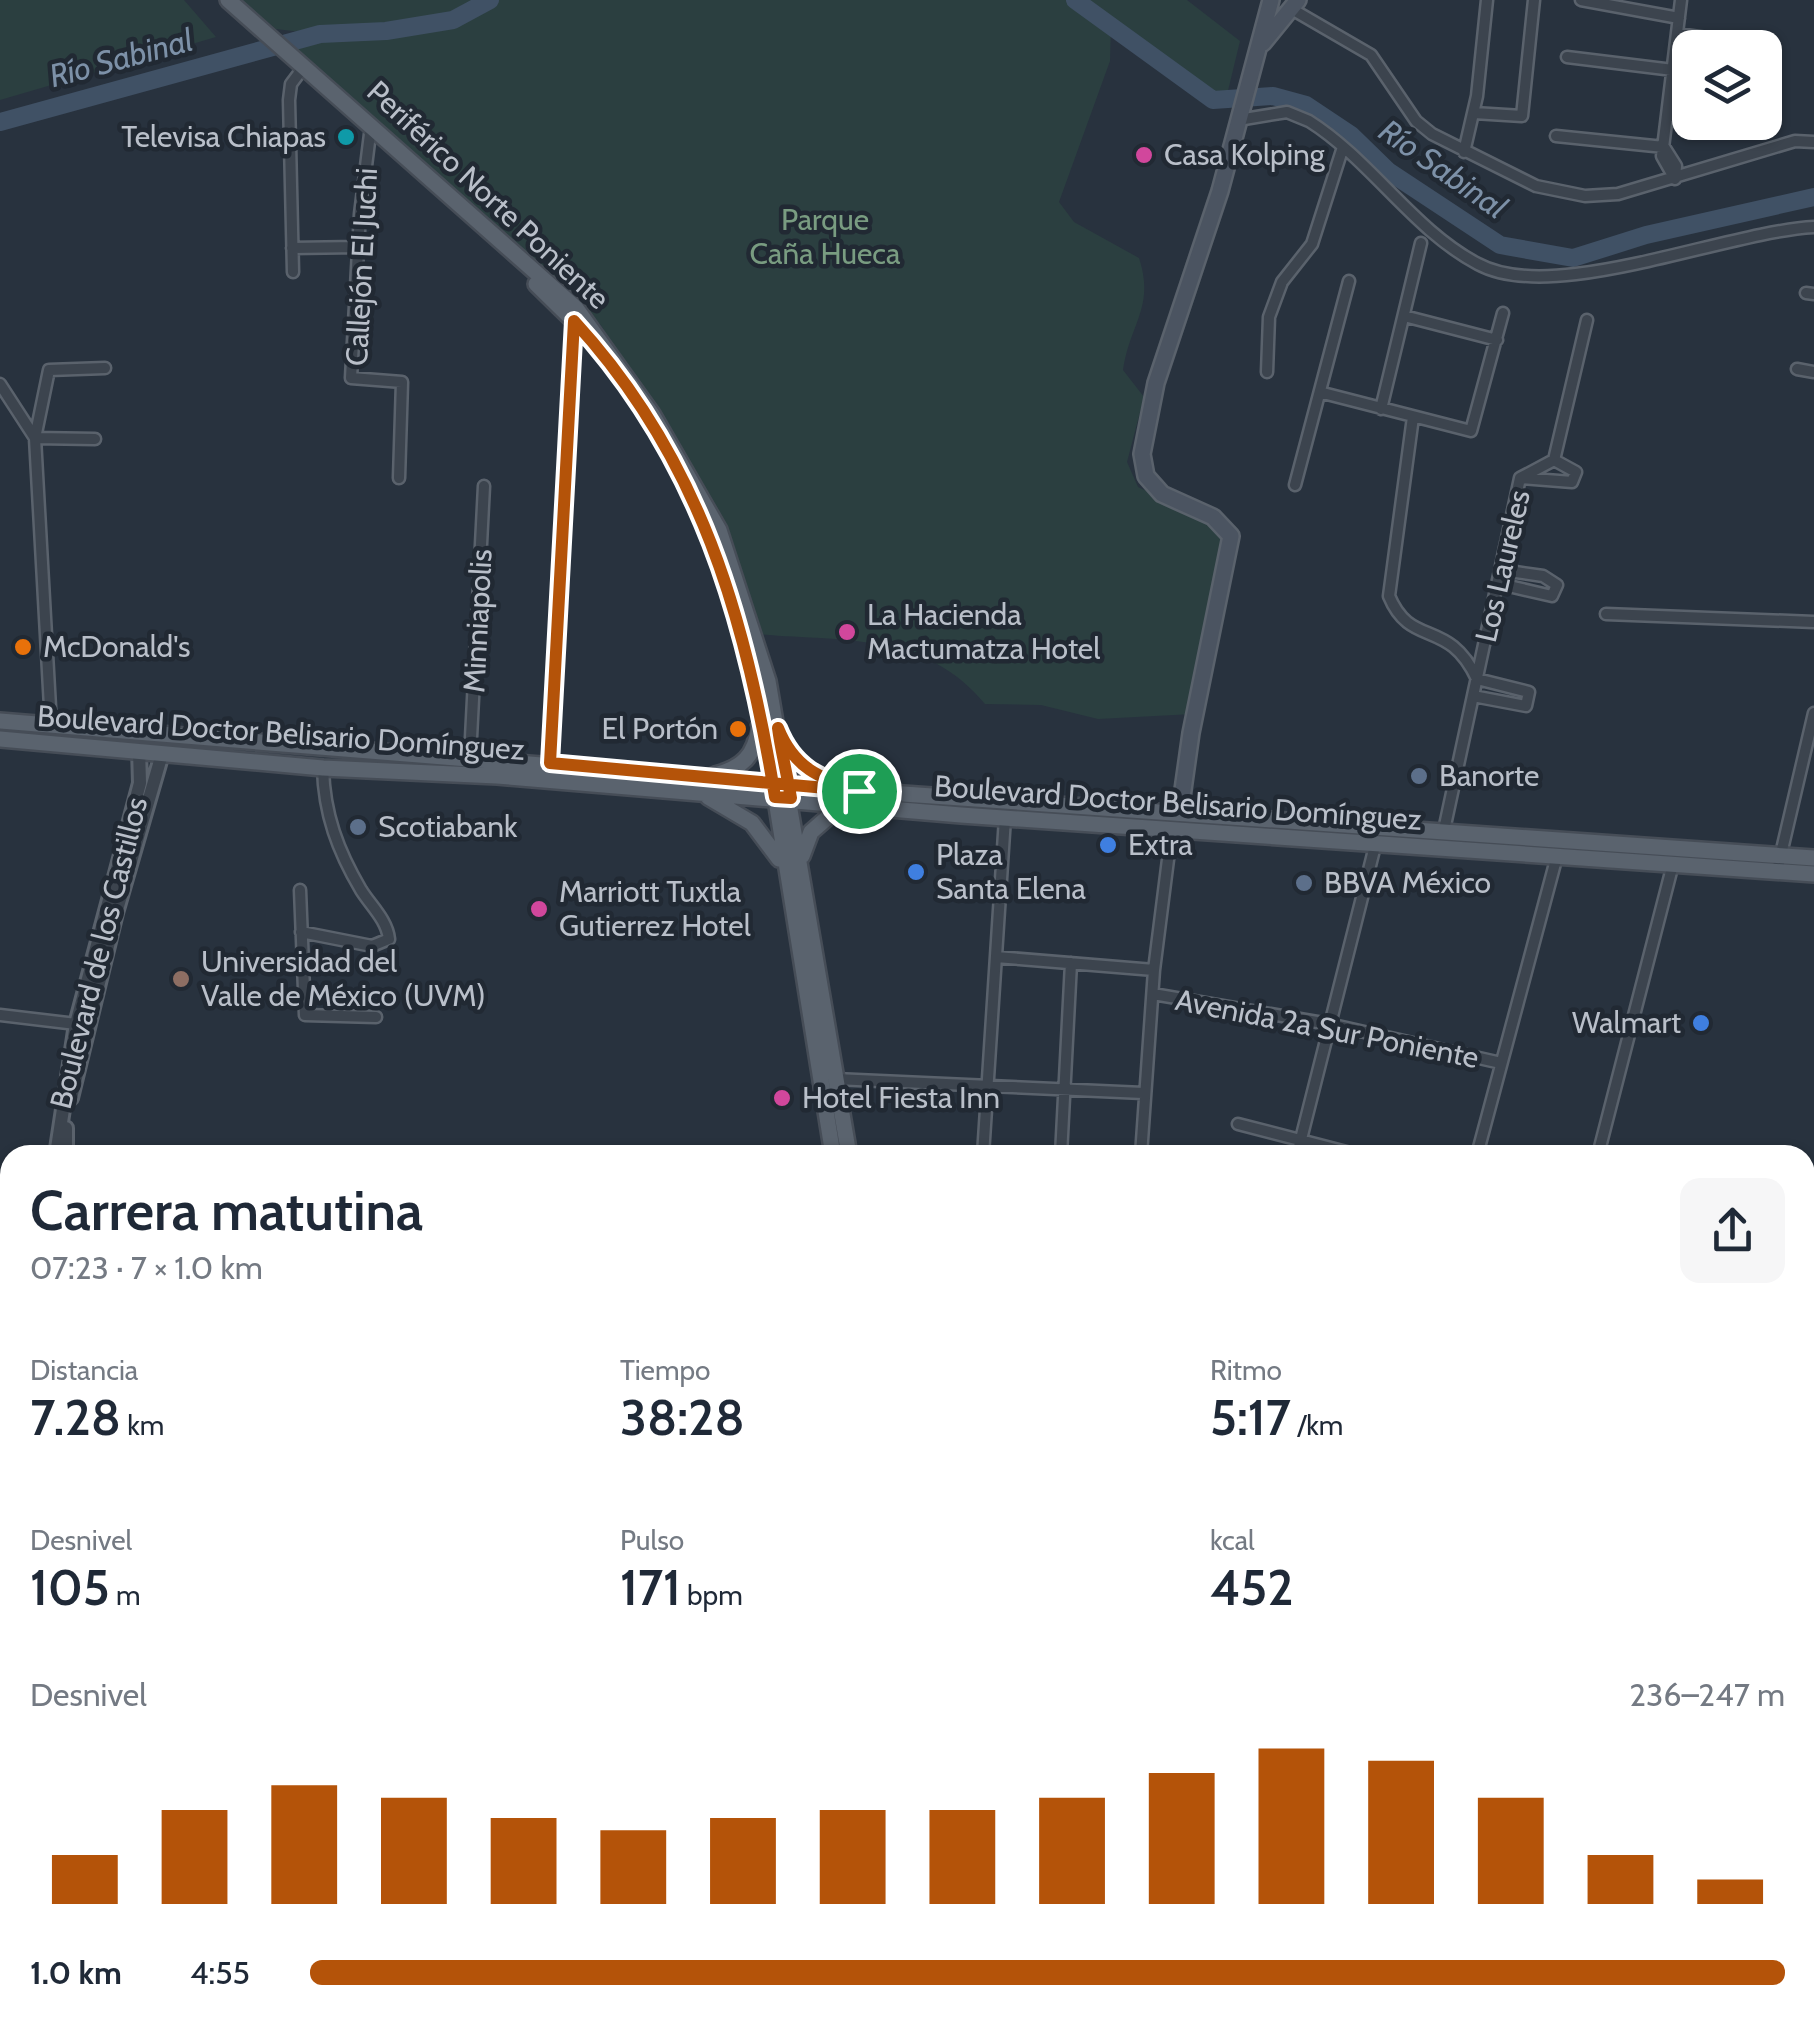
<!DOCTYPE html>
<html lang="es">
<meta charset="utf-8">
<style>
:root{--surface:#fff;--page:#f6f6f7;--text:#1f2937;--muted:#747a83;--accent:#b45309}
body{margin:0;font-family:Cabin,sans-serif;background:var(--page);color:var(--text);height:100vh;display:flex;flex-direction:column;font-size:38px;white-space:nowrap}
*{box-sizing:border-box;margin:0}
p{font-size:32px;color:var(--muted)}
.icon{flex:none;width:55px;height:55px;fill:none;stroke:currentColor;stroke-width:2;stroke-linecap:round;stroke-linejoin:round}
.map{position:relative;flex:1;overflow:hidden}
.side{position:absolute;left:0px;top:1145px;width:1815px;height:885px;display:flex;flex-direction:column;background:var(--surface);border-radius:30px 30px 0 0;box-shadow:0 2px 8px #0004}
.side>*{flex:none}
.fabs{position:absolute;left:1672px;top:30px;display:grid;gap:20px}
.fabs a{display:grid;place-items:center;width:110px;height:110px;border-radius:20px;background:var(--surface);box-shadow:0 2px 8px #0004;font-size:50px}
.pin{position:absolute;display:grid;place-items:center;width:85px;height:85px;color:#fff;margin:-42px;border:5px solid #fff;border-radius:50%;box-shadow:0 2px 10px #0007}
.round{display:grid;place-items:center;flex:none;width:105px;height:105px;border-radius:20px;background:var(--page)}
.summary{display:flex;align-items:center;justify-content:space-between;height:170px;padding:0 30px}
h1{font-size:55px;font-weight:600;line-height:75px}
.metrics{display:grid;grid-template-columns:repeat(3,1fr);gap:15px;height:170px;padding:10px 30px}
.metrics div{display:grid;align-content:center}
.metrics b{font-size:50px;font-weight:600}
.metrics small{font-size:28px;font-weight:400}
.metrics p{font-size:28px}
.chart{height:280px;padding:20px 30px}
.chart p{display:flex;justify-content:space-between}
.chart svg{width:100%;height:180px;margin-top:10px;stroke:var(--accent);stroke-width:6}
ul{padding:0 30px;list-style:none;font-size:32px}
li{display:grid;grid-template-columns:160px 120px 1fr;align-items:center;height:75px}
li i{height:25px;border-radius:12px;background:var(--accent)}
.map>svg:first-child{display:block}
</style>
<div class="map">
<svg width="1814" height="2030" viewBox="0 0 1814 2030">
<rect width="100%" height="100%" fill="#28323e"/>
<!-- green -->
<path fill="#2b3f40" d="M0,0H184L216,37L0,100Z
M240,0H1187L1240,41L1226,99L1213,100L1111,25L1110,61L1059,202L1074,222L1139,258C1155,307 1130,323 1123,370L1144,397L1127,462L1138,487L1221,526L1226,547L1193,714L1098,719L1041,705L985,704C925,631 843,642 756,634L677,446L600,324L286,44L317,34L276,29Z
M10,1783V2020H123L126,2030H0V1784Z"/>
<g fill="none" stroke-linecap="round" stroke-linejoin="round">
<!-- stream -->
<path stroke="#405165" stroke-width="2.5" d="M1509,2020L1519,2030"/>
<!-- river -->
<path stroke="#405165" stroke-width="18" d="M1075,0L1213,100L1273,96L1306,105L1351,135L1388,171L1500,245L1573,258L1646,235L1814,197
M0,122L320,34L386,31L453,20L490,0"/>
<defs>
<path id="minor" d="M1581,0L1679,18
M1290,8L1371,55L1416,121L1432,134L1536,186L1585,196L1618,194L1795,141L1814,142
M1678,34L1771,47
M1567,57L1673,70
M1474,113L1522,116L1534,0
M1668,115L1690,118
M1238,120L1287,112L1309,121C1371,160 1413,230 1478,264C1553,305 1724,232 1814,227
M1724,122L1756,127
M370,134L360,214L351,378L402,382L399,478
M1556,136L1664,147
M1664,147L1676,166L1675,179
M1464,152L1477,96L1487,0
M1675,179L1662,156L1681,0
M292,248L358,247
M293,272L289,100L291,84L300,72
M1806,293L1814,294
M1404,316L1497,340
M1797,369L1814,372
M1267,372L1269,317L1282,282L1312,244L1343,147
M0,384L35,438L51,725
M1323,393L1471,431L1503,313
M1381,409L1421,243
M1413,417L1389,596C1411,649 1448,617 1477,679L1529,692L1526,706L1473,696
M95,439L35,438L49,370L105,368
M1520,478L1554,460L1587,320
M1521,478L1572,482L1576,472L1554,460
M1295,485L1349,281
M1500,584L1552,596L1557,585L1543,576L1502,570
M1606,614L1814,622
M470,757L484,486
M550,763L575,319
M1444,830L1520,478
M1777,871L1814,713
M300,890L305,1015L376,1017
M301,932L372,946L389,939C387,920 371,906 361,890C338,851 324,814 323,768
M996,957L1154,970
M1153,994L1329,1024L1501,1063
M0,1015L76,1024
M835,1079L1143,1093
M1238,1124L1358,1155
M983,1155L1005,818
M1061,1155L1071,963
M1141,1155L1154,970L1172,828
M1297,1155L1375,846
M1477,1155L1557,856
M1598,1155L1673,864
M1805,1231H1814
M1805,1379L1814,1348
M0,1699L10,1700
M10,1713L5,1724L10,1771
M1805,1812L1814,1814
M1805,1883L1814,1885
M1805,1955L1814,1957
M1805,1992L1814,1993
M56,2020L57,2030
M403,2030L406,2020
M420,2030L424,2020
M644,2030L647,2020
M727,2030L729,2020
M1350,2030L1351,2020
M1415,2030L1417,2020
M1562,2030L1564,2020
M1665,2030L1667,2020
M1740,2030L1742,2020
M1812,2030L1814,2020"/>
<path id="tertiary" d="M71,1098L116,913L162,754
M56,1155L76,1024L140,783L139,750
M66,1155V1128"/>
<path id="secondary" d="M1263,43L1298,0
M1180,811L1191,733L1231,536L1213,517L1162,494L1146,476L1142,454L1156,383L1220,191L1271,0
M1805,1613L1814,1615
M0,1651L10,1656
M0,1683L5,1669"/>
<path id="primary" d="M228,0L576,308L652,414L719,530L768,681L849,1155
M536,284L584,331
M740,622L762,713L833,1155
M0,721L875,792L1814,858
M0,739L323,768L497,776L961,815L1814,874
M784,744L805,770L836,783
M715,775C742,768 755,756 759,727
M708,797L752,823L779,859
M802,856L811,832L843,804
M751,2020L759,2030
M769,2020L785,2030
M795,2020L809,2030
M814,2020L832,2030
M997,2020L999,2030
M1010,2020L1012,2030
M1055,2020L1063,2030
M921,2030L933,2020"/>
</defs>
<!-- minor casing -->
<use href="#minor" stroke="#5a626c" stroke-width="15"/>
<!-- tertiary casing -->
<use href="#tertiary" stroke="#5a626c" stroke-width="18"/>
<!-- secondary casing -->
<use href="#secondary" stroke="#5a626c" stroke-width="20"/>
<!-- primary casing -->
<use href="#primary" stroke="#464d57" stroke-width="20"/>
<!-- minor -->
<use href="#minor" stroke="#3c444e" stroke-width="10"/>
<!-- tertiary -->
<use href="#tertiary" stroke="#3c444e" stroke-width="12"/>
<!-- secondary -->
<use href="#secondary" stroke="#4b5461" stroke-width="15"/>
<!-- primary -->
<use href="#primary" stroke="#5a636e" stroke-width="15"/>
</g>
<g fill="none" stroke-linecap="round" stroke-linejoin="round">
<defs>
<path id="route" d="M859,791C756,782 653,773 550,763L574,321C700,458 746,618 775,797L791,798C787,774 781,751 778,728C794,768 819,778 859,791"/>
</defs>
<!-- route casing -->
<use href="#route" stroke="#fff" stroke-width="20"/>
<!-- route -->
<use href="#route" stroke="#b45309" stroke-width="12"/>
</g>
<!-- markers -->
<circle fill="#0f9aa8" stroke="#212933" stroke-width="4" cx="346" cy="137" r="10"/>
<g fill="#d1479c" stroke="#212933" stroke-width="4">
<circle cx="1144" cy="155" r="10"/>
<circle cx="847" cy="632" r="10"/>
<circle cx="539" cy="909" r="10"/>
<circle cx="782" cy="1098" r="10"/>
</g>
<g fill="#e8710a" stroke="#212933" stroke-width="4">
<circle cx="23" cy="647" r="10"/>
<circle cx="738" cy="729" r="10"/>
</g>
<g fill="#5c6f8a" stroke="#212933" stroke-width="4">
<circle cx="1419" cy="776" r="10"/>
<circle cx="358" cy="827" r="10"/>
<circle cx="1304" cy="883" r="10"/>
</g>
<g fill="#3f7fe0" stroke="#212933" stroke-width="4">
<circle cx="1108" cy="845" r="10"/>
<circle cx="916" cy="872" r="10"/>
<circle cx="1701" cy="1023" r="10"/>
</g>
<circle fill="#8d6e63" stroke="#212933" stroke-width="4" cx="181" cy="979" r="10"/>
<g text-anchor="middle" stroke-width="9" stroke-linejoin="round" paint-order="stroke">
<!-- poi labels -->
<g font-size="30" fill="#b9bfc9" stroke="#212933" text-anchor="start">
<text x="326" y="147" text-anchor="end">Televisa Chiapas</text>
<text x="1164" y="165">Casa Kolping</text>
<text x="867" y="625">La Hacienda<tspan x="867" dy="34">Mactumatza Hotel</tspan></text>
<text x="43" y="657">McDonald's</text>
<text x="718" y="739" text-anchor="end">El Portón</text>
<text x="1439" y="786">Banorte</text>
<text x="378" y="837">Scotiabank</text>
<text x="1128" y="855">Extra</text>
<text x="936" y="865">Plaza<tspan x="936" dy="34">Santa Elena</tspan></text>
<text x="1324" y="893">BBVA México</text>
<text x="559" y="902">Marriott Tuxtla<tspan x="559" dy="34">Gutierrez Hotel</tspan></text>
<text x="201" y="972">Universidad del<tspan x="201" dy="34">Valle de México (UVM)</tspan></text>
<text x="1681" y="1033" text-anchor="end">Walmart</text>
<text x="802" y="1108">Hotel Fiesta Inn</text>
</g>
<!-- street labels -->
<g font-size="30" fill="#b9bfc9" stroke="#212933">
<text transform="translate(488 195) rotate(43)" y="10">Periférico Norte Poniente</text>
<text transform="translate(362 267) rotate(-87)" y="10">Callejón El Juchi</text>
<text transform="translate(1503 566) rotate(-77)" y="10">Los Laureles</text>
<text transform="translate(478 621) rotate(-87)" y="10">Minniapolis</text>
<text transform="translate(281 733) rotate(4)" y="10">Boulevard Doctor Belisario Domínguez</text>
<text transform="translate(1178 803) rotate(4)" y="10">Boulevard Doctor Belisario Domínguez</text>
<text transform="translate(99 953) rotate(-76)" y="10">Boulevard de los Castillos</text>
<text transform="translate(1327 1029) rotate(11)" y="10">Avenida 2a Sur Poniente</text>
</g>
<!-- park labels -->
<g font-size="30" fill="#799c81" stroke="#212933">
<text x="825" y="230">Parque<tspan x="825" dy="34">Caña Hueca</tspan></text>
</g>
<!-- water labels -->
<g font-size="32" font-style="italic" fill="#7d91a8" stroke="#212933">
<text transform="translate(121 58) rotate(-15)" y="11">Río Sabinal</text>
<text transform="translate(1443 169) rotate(35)" y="11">Río Sabinal</text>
</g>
</g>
</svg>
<div class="fabs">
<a><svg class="icon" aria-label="layers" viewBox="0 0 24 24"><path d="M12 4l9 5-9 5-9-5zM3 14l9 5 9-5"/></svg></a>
</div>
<div class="pin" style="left:859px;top:791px;background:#1e9e55"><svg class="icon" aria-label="arrive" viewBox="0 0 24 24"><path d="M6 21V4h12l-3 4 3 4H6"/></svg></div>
<section class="side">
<div class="summary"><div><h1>Carrera matutina</h1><p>07:23 · 7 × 1.0 km</p></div><a class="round"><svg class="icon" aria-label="share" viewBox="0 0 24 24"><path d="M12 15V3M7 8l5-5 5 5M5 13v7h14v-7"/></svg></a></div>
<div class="metrics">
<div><p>Distancia</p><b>7.28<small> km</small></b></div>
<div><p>Tiempo</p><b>38:28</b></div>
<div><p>Ritmo</p><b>5:17<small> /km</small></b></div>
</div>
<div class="metrics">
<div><p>Desnivel</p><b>105<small> m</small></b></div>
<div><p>Pulso</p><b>171<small> bpm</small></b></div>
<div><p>kcal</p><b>452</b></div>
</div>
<div class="chart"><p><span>Desnivel</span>236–247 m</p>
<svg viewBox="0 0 160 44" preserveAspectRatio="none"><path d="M5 44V32M15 44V21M25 44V15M35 44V18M45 44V23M55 44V26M65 44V23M75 44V21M85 44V21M95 44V18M105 44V12M115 44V6M125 44V9M135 44V18M145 44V32M155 44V38"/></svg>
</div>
<ul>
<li><b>1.0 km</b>4:55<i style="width:100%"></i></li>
</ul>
</section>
</div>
